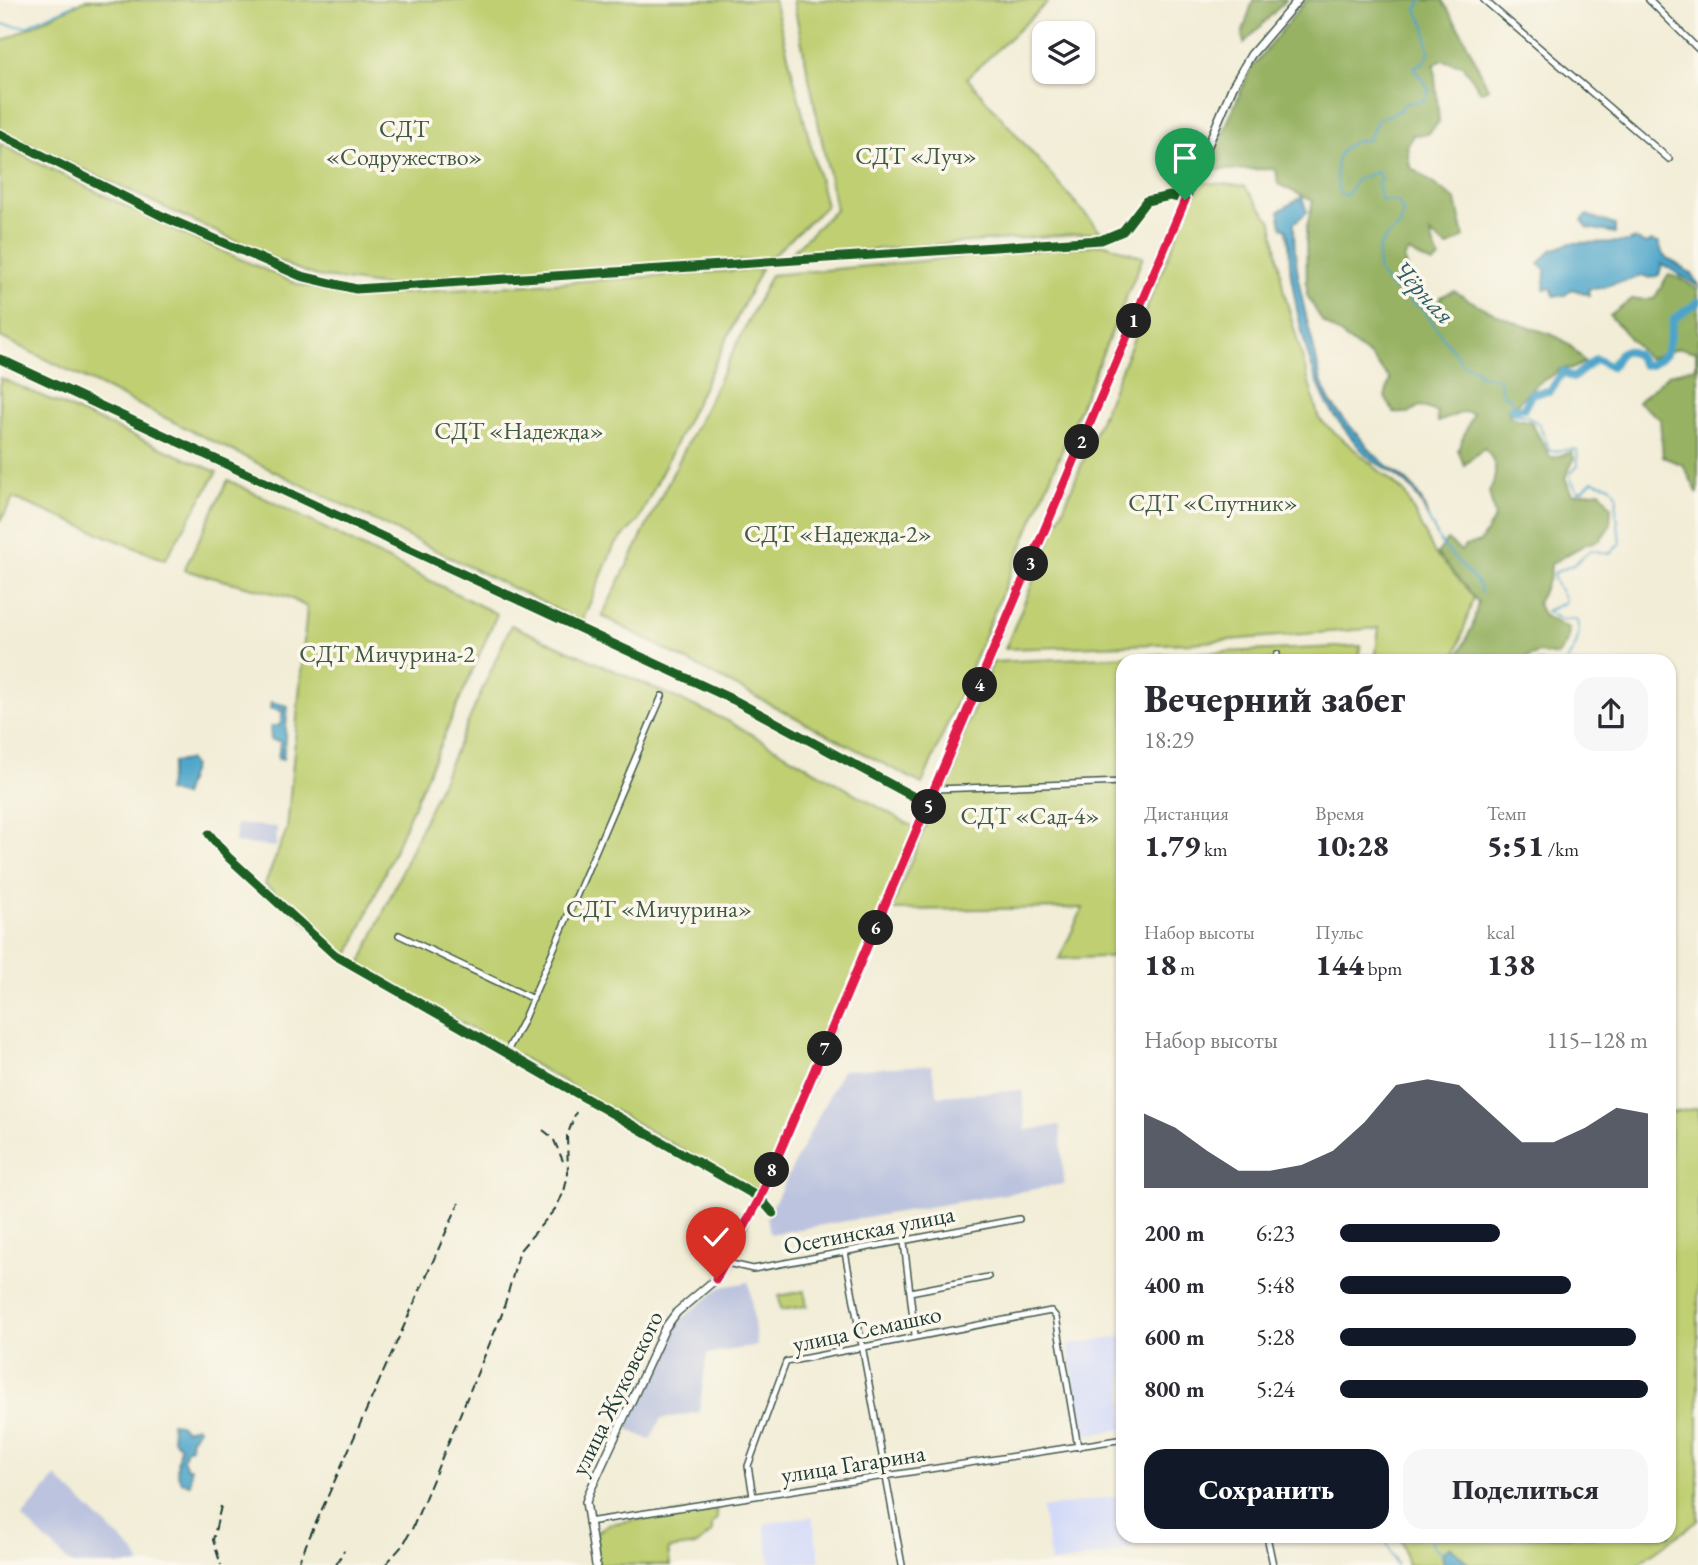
<!DOCTYPE html>
<html lang="ru">
<meta charset="utf-8">
<style>
:root{--surface:#fff;--page:#f7f7f7;--text:#2b2b33;--muted:#7c7c81;--accent:#111827}
body{margin:0;font-family:"EB Garamond",serif;background:var(--page);color:var(--text);height:100vh;display:flex;flex-direction:column;font-size:26px;white-space:nowrap}
*{box-sizing:border-box;margin:0}
p{font-size:23px;color:var(--muted)}
.icon{flex:none;width:38px;height:38px;fill:none;stroke:currentColor;stroke-width:2;stroke-linecap:round;stroke-linejoin:round}
.map{position:relative;flex:1;overflow:hidden}
.drawer{position:absolute;left:1116px;top:654px;width:560px;height:889px;display:flex;flex-direction:column;background:var(--surface);border-radius:21px;box-shadow:0 2px 5px #0004}
.drawer>*{flex:none}
.controls{position:absolute;left:1032px;top:21px;display:grid;gap:14px}
.controls a{display:grid;place-items:center;width:63px;height:63px;border-radius:14px;background:var(--surface);box-shadow:0 2px 5px #0004;font-size:35px}
.pin{position:absolute;display:grid;place-items:center;width:60px;height:60px;color:#fff;margin:-72px -30px;border-radius:50% 50% 50% 0;rotate:-45deg;box-shadow:0 0 7px #0007}
.pin .icon{rotate:45deg}
.km{position:absolute;width:35px;height:35px;margin:-18px;border-radius:50%;background:#222;color:#fff;font-size:19px;line-height:35px;text-align:center}
.round{display:grid;place-items:center;flex:none;width:74px;height:74px;border-radius:21px;background:var(--page)}
.summary{display:flex;align-items:center;justify-content:space-between;height:119px;padding:0 28px}
h1{font-size:38px;font-weight:800;line-height:52px}
.figures{display:grid;grid-template-columns:repeat(3,1fr);gap:10px;height:119px;padding:7px 28px}
.figures div{display:grid;align-content:center}
.figures b{font-size:30px;font-weight:800}
.figures small{font-size:19px;font-weight:400}
.figures p{font-size:19px}
.chart{height:196px;padding:14px 28px}
.chart p{display:flex;justify-content:space-between}
.chart svg{width:100%;height:126px;margin-top:7px;fill:var(--accent);opacity:.7}
.button{display:flex;gap:14px;margin-top:auto;padding:14px 28px}
.button a{flex:1;height:80px;border-radius:21px;background:var(--accent);color:#fff;font-size:28px;font-weight:800;line-height:80px;text-align:center}
.button a+a{background:var(--page);color:var(--text)}
ul{padding:0 28px;list-style:none;font-size:23px}
li{display:grid;grid-template-columns:112px 84px 1fr;align-items:center;height:52px}
li i{height:18px;border-radius:9px;background:var(--accent)}
.map>svg:first-child{display:block}
</style>
<div class="map">
<svg width="1698" height="1565" viewBox="0 0 1698 1565">
<rect width="100%" height="100%" fill="#fbf7ec"/>
<filter id="ink" filterUnits="userSpaceOnUse"><feTurbulence type="fractalNoise" baseFrequency=".0143" numOctaves="2"/><feDisplacementMap in="SourceGraphic" scale="14" xChannelSelector="R" yChannelSelector="G"/><feConvolveMatrix kernelMatrix="1 2 1 2 8 2 1 2 1" color-interpolation-filters="sRGB"/></filter>
<filter id="wash" filterUnits="userSpaceOnUse"><feTurbulence type="fractalNoise" baseFrequency=".00686" numOctaves="4" result="noise"/><feDisplacementMap in="SourceGraphic" scale="28" xChannelSelector="R" yChannelSelector="G"/><feGaussianBlur stdDeviation="1.57" result="paint"/><feColorMatrix in="noise" values="0 0 0 0 0 0 0 0 0 0 0 0 0 0 0 0 0 1.4 0 .05"/><feComposite in="paint" operator="in"/></filter>
<g filter="url(#wash)">
<rect width="100%" height="100%" fill="#f2edd7"/>
<!-- built -->
<path fill="#d1d9f9" d="M1123,1336V1429L1082,1436L1068,1345Z
M1123,1495L1124,1536L1130,1537L1132,1550L1051,1564L1042,1508Z
M812,1516L820,1561L771,1565L764,1524Z"/>
<!-- industrial -->
<path fill="#bbc3de" d="M236,824L277,827L276,847L235,843Z
M931,1065L938,1096L1022,1090L1026,1130L1060,1125L1064,1184L770,1234L767,1217L842,1070Z
M749,1282L757,1346L707,1354L699,1412L661,1419L650,1440L627,1429L678,1322L721,1287Z
M56,1477L134,1552L141,1565H72L22,1517Z"/>
<!-- green -->
<path fill="#bfcf72" stroke="#6f8653" stroke-width="2" d="M85,0H774L826,206L769,259L392,287L317,276L291,267L0,130V42Z
M793,0H1050L967,78L1101,232L788,256L836,209Z
M0,144L176,231L300,285L366,296L761,269L638,521L614,546L582,622L0,337Z
M1199,182L1244,186L1272,222L1283,288L1319,419L1404,492L1435,554L1475,592L1454,661H1375L1379,628L1192,643L1005,649Z
M1105,244L1143,257L922,784L602,616L771,275Z
M0,378L217,472L165,560L13,498L0,522Z
M228,480L497,614L347,960L265,884L287,829L307,607L288,597L184,570Z
M511,625L728,721L915,828L770,1183L760,1194L360,965Z
M1361,646L1358,661L1124,662L1123,956L1059,959L1083,908L891,910L993,662Z
M1698,1108V1521L1636,1565H1408L1400,1537L1670,1536V1113Z
M804,1291L807,1306L781,1310L779,1296Z
M716,1508L717,1518L712,1525V1532L697,1545L668,1549L670,1565H598L594,1535L608,1524Z"/>
<!-- forest -->
<path fill="#97b264" stroke="#5b784c" stroke-width="2" d="M1253,0H1286L1244,43L1242,35Z
M1306,0H1442L1463,35L1488,88L1481,92L1462,65L1442,60L1434,65L1439,122L1428,134L1413,135L1407,146L1410,167L1456,200L1464,237L1447,247L1430,234L1439,259L1432,264L1409,252L1404,259L1409,277L1439,305L1440,297L1454,291C1473,303 1493,313 1514,322C1548,336 1559,329 1585,362L1574,368L1560,369C1552,378 1543,379 1535,386C1523,395 1522,403 1508,408L1510,417L1531,422L1551,458L1572,452L1574,459L1565,478L1572,494L1600,491L1611,507L1610,526L1600,540L1586,544L1551,564L1550,577L1537,603L1544,616L1569,629L1568,640L1558,656L1539,653L1518,661H1456L1473,625L1478,602L1437,554L1447,540L1461,551L1465,546L1480,542L1495,518L1489,492C1498,475 1498,462 1484,448L1464,465L1458,450L1473,413L1463,412L1438,422L1437,412L1420,406L1408,413H1394L1385,397L1390,379L1370,356L1322,321L1307,295L1306,230L1313,201L1278,184L1276,169L1207,170L1250,70Z
M1668,275L1680,278L1698,290V494L1683,465L1663,457L1660,419L1638,402L1669,374L1696,367V352L1680,348L1648,359L1610,316L1632,299H1654Z"/>
<!-- water -->
<path fill="#4ca4c9" stroke="#36707e" stroke-width="2" d="M1302,197L1307,212L1294,223C1294,269 1302,301 1313,345C1318,364 1319,383 1330,401C1342,419 1358,434 1371,451C1397,480 1416,475 1428,518C1415,486 1403,479 1375,462C1361,453 1332,414 1325,399C1307,362 1297,315 1291,275C1288,258 1292,243 1285,227L1282,228L1279,211Z
M1587,215L1615,225V233L1588,228L1582,220Z
M1635,239L1646,244L1651,241L1659,243L1663,255L1692,274L1698,286L1662,264L1659,275L1650,278L1641,275C1631,283 1616,280 1603,288L1588,289L1589,295L1572,289L1565,295L1554,296L1551,288L1544,289L1545,269L1539,264L1551,250L1571,243L1628,242Z
M271,702L288,706L283,759H278L280,741L271,740L270,727L280,725L283,712L270,708Z
M188,760L193,766L183,796L167,791L173,762Z
M171,1423L179,1424L186,1430L196,1426L199,1429L190,1440L191,1447L186,1449L183,1458L187,1468H191L190,1484L181,1482C174,1470 178,1459 180,1446L173,1439Z
M1450,1546L1470,1565H1443L1442,1553Z"/>
<g fill="none" stroke-linecap="round" stroke-linejoin="round">
<!-- stream -->
<path stroke="#4ca4c9" stroke-width="2" d="M1423,0L1416,9L1425,25L1429,54L1423,63L1413,67C1418,77 1426,81 1429,92L1424,100L1404,104L1399,111L1378,119L1368,140C1334,141 1333,165 1339,193L1346,196L1357,179L1377,172L1382,179L1377,184L1381,200L1398,202L1403,211L1400,227L1386,237L1378,251L1379,273L1392,288L1423,310L1463,364L1477,370L1478,375L1500,378L1502,394L1508,395L1512,401L1511,414L1525,415L1539,424L1550,451L1577,449L1578,466L1571,473V480L1578,491L1584,489L1592,481L1611,486L1617,496L1616,514
M0,24L27,27C43,15 59,14 76,3
M1428,518L1441,543L1480,586L1481,593
M1538,662H1543
M1566,662C1575,649 1583,634 1576,619L1561,620L1546,611L1564,603L1565,599L1554,579V573L1573,565L1591,550L1610,554L1620,543L1617,516
M1384,1536L1396,1565
M1431,1536V1544L1442,1553"/>
<!-- river -->
<path stroke="#4ca4c9" stroke-width="8" d="M1512,409L1524,408L1532,393L1550,391L1563,372L1573,378L1596,359L1611,367L1620,353L1626,350L1637,355L1643,365H1650L1666,354L1674,319L1698,302"/>
</g>
</g>
<g filter="url(#ink)">
<g fill="none" stroke-linecap="round" stroke-linejoin="round">
<defs>
<path id="minor" d="M1484,0L1669,159
M1649,0L1698,49
M0,134L162,216L301,276L356,289L1101,240L1123,231L1146,201L1170,196L1185,200
M0,359L736,701L929,805
M1275,662L1277,654
M936,789L1124,782
M209,834L228,857L335,955L760,1198L773,1213
M399,935L533,999
M506,1053L522,1023L662,696
M904,1242L915,1335
M845,1252L902,1565
M727,1263L753,1269L1019,1219
M910,1292L988,1277
M753,1496L748,1466L786,1362L1051,1311L1056,1317L1078,1447
M588,1522L1124,1439
M1267,1536L1273,1565"/>
<path id="major" d="M596,1565L586,1502L590,1491L665,1328L677,1312L716,1279L745,1230L929,805L1233,86L1251,55L1298,0"/>
</defs>
<!-- minor casing -->
<use href="#minor" stroke="#3f574c" stroke-width="8"/>
<!-- major casing -->
<use href="#major" stroke="#3f574c" stroke-width="10"/>
<!-- minor -->
<use href="#minor" stroke="#fff" stroke-width="5"/>
<!-- major -->
<use href="#major" stroke="#fff" stroke-width="7"/>
<!-- rail -->
<path stroke="#1f3d34" stroke-width="2" stroke-dasharray="10 5" stroke-linecap="butt" d="M543,1130L553,1138L563,1161
M221,1506L213,1540L221,1565
M297,1565L459,1203
M336,1565L344,1550
M385,1565L403,1545L413,1527L502,1314L520,1250L555,1209L564,1192L568,1174L567,1136L576,1112"/>
<defs>
<path id="cycleway" d="M0,134L162,216L301,276L356,289L1101,240L1123,231L1146,201L1170,196L1185,200
M0,359L736,701L929,805
M209,834L228,857L335,955L760,1198L773,1213"/>
</defs>
<!-- cycleway casing -->
<use href="#cycleway" stroke="#fbf7ec" stroke-width="13"/>
<!-- cycleway -->
<use href="#cycleway" stroke="#1b5e20" stroke-width="9"/>
</g>
</g>
<g fill="none" stroke-linecap="round" stroke-linejoin="round" filter="url(#ink)">
<defs>
<path id="route" d="M716,1279L760,1198L1185,200"/>
</defs>
<!-- route casing -->
<use href="#route" stroke="#fff" stroke-width="14"/>
<!-- route -->
<use href="#route" stroke="#e11d48" stroke-width="9"/>
</g>
<g text-anchor="middle" stroke-width="7" stroke-linejoin="round" paint-order="stroke">
<!-- park labels -->
<g font-size="24" fill="#3f5a40" stroke="#fbf7ec">
<text x="404" y="137">СДТ<tspan x="404" dy="28">«Содружество»</tspan></text>
<text x="916" y="164">СДТ «Луч»</text>
<text x="519" y="439">СДТ «Надежда»</text>
<text x="1213" y="511">СДТ «Спутник»</text>
<text x="838" y="542">СДТ «Надежда-2»</text>
<text x="387" y="662">СДТ Мичурина-2</text>
<text x="1030" y="824">СДТ «Сад-4»</text>
<text x="659" y="917">СДТ «Мичурина»</text>
</g>
<!-- street labels -->
<g font-size="24" fill="#1f3d34" stroke="#fbf7ec">
<text transform="translate(869 1230) rotate(-11)" y="8">Осетинская улица</text>
<text transform="translate(867 1329) rotate(-12)" y="8">улица Семашко</text>
<text transform="translate(617 1393) rotate(-64)" y="8">улица Жуковского</text>
<text transform="translate(853 1464) rotate(-9)" y="8">улица Гагарина</text>
</g>
<!-- water labels -->
<g font-size="26" font-style="italic" fill="#2c5c61" stroke="#fbf7ec">
<text transform="translate(1424 292) rotate(47)" y="9">Чёрная</text>
</g>
</g>
</svg>
<div class="controls">
<a><svg class="icon" aria-label="layers" viewBox="0 0 24 24"><path d="M12 4l9 5-9 5-9-5zM3 14l9 5 9-5"/></svg></a>
</div>
<div class="pin" style="left:1185px;top:200px;background:#1e9e55"><svg class="icon" aria-label="arrive" viewBox="0 0 24 24"><path d="M6 21V4h12l-3 4 3 4H6"/></svg></div>
<div class="pin" style="left:716px;top:1279px;background:#d93025"><svg class="icon" aria-label="check" viewBox="0 0 24 24"><path d="M5 12l5 5 9-10"/></svg></div>
<b class="km" style="left:1134px;top:321px">1</b>
<b class="km" style="left:1082px;top:442px">2</b>
<b class="km" style="left:1031px;top:564px">3</b>
<b class="km" style="left:980px;top:685px">4</b>
<b class="km" style="left:929px;top:807px">5</b>
<b class="km" style="left:876px;top:928px">6</b>
<b class="km" style="left:825px;top:1049px">7</b>
<b class="km" style="left:772px;top:1170px">8</b>
<section class="drawer">
<div class="summary"><div><h1>Вечерний забег</h1><p>18:29</p></div><a class="round"><svg class="icon" aria-label="share" viewBox="0 0 24 24"><path d="M12 15V3M7 8l5-5 5 5M5 13v7h14v-7"/></svg></a></div>
<div class="figures">
<div><p>Дистанция</p><b>1.79<small> km</small></b></div>
<div><p>Время</p><b>10:28</b></div>
<div><p>Темп</p><b>5:51<small> /km</small></b></div>
</div>
<div class="figures">
<div><p>Набор высоты</p><b>18<small> m</small></b></div>
<div><p>Пульс</p><b>144<small> bpm</small></b></div>
<div><p>kcal</p><b>138</b></div>
</div>
<div class="chart"><p><span>Набор высоты</span>115–128 m</p>
<svg viewBox="0 0 160 44" preserveAspectRatio="none"><path d="M0 44V18L10 23L20 31L30 38L40 38L50 36L60 31L70 21L80 8L90 6L100 8L110 18L120 28L130 28L140 23L150 16L160 18V44z"/></svg>
</div>
<ul>
<li><b>200 m</b>6:23<i style="width:52%"></i></li>
<li><b>400 m</b>5:48<i style="width:75%"></i></li>
<li><b>600 m</b>5:28<i style="width:96%"></i></li>
<li><b>800 m</b>5:24<i style="width:100%"></i></li>
</ul>
<div class="button"><a>Сохранить</a><a>Поделиться</a></div>
</section>
</div>
